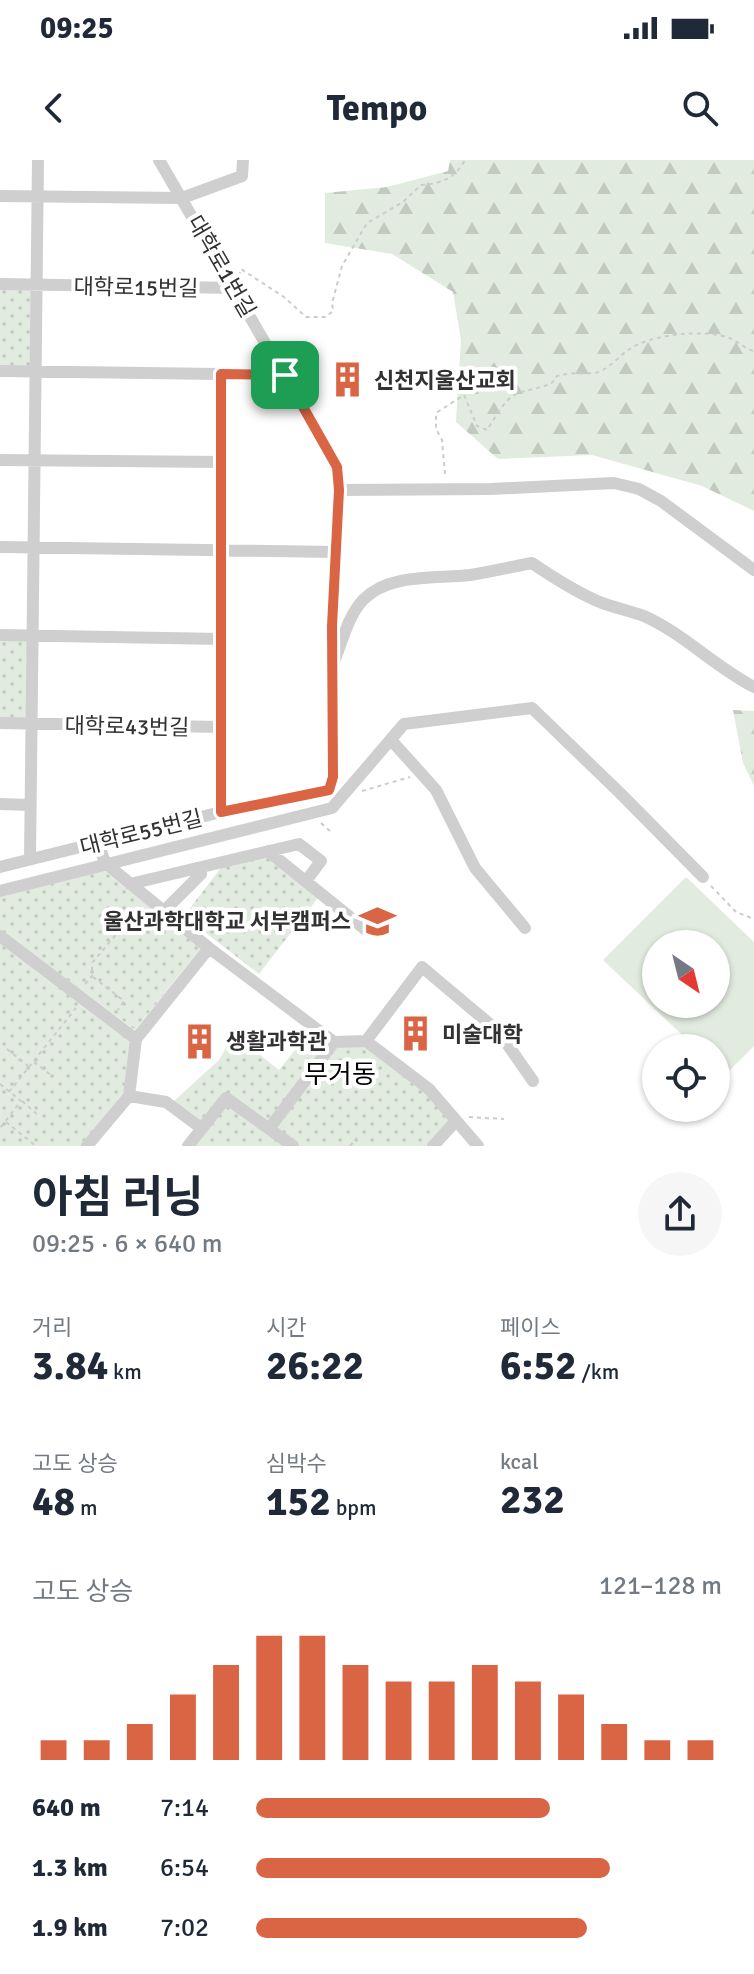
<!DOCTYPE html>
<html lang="ko">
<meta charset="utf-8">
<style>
:root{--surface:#fff;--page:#f6f6f7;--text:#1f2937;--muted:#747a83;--accent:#da6544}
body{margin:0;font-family:Signika,"Noto Sans KR",sans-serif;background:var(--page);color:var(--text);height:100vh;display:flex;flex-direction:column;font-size:30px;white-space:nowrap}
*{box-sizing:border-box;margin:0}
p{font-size:26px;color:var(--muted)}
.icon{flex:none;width:44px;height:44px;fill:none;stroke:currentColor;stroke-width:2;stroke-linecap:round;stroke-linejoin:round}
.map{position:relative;height:986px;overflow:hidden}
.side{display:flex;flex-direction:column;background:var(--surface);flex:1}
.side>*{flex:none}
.needle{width:52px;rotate:145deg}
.controls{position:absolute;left:642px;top:770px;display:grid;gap:16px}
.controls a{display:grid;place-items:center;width:88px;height:88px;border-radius:50%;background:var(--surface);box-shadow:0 2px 6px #0004;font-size:40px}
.pin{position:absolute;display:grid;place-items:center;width:68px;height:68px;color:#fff;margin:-34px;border-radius:16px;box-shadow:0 4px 12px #0006}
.round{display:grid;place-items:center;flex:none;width:84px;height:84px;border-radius:42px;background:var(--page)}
.summary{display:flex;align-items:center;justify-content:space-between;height:136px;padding:0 32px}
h1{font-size:44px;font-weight:700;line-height:60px}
.metrics{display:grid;grid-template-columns:repeat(3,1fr);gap:12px;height:136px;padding:8px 32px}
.metrics div{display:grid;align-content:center}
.metrics b{font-size:40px;font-weight:700}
.metrics small{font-size:22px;font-weight:400}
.metrics p{font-size:22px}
.chart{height:224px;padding:16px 32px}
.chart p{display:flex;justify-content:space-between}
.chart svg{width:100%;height:144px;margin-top:8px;stroke:var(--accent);stroke-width:6}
ul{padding:0 32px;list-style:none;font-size:26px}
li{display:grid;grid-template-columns:128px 96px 1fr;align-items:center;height:60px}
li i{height:20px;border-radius:10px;background:var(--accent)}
.status{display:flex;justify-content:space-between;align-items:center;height:56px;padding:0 40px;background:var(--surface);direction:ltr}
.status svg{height:22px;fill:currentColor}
header{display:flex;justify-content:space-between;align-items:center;height:104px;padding:0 32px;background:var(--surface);font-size:36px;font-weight:700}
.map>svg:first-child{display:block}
</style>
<div class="status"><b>09:25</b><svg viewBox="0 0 49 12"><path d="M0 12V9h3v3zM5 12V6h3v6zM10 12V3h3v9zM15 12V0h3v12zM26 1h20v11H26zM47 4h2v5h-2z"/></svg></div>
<header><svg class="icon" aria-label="back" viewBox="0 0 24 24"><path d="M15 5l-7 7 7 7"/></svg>Tempo<svg class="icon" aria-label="search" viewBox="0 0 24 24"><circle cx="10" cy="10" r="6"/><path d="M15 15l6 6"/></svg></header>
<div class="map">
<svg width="754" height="986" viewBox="0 0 754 986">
<defs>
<pattern id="forest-firs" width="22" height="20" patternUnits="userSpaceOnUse" patternTransform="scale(2)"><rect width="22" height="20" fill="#e2ebdf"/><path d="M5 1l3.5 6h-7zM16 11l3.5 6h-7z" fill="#c2cac0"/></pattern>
<pattern id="park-dots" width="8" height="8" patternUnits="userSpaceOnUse" patternTransform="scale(2)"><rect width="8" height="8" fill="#e2ebdf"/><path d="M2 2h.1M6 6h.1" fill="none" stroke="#c2cac0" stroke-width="1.8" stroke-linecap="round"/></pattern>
</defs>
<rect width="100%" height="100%" fill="#fff"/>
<!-- grass -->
<path fill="#e2ebdf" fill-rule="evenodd" d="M686,717L754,782V886L725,915L716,907V888H696L603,800ZM656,784H716V844H656Z"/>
<!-- forest -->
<path fill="url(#forest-firs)" d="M450,0H754V351L702,326L592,295L498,299L456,262L461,180L453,132L392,94L325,83V33L387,27L448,11Z
M733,550L754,551V626L743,603Z"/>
<!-- park -->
<path fill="url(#park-dots)" d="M0,128L34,129L31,206H0Z
M0,479H28L26,560L0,559Z
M268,691L321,734L259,814L184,756L226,701Z
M102,709L201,788L135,870L0,770V737Z
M0,783L132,881L126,930L82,986H0Z
M310,871L327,884L268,964L225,935L203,963L174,941L219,900L234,874L279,910Z
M364,884L427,932L452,962L430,986H296L274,967L335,885Z
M226,938L293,986H188Z"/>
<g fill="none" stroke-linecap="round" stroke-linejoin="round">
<!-- path -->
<path stroke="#ccc" stroke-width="2" stroke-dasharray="4 4" stroke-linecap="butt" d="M239,116L241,109L284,137L306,157H326L333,151L332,143L342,106L367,63L403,42L421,25C441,24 455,18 465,0
M445,314L442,280L436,269V253L464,235L477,266L487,270C495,258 503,241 516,234C528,229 541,229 553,222L555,217C573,210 586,216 598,212C610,208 618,197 628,190C650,174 707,168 732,179C740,183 746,189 754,191
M362,631L410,617
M321,663L332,673
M711,726L736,752L754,759
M93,817L124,841L118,850
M85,824L92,816V803L135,752
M7,889L28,906
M34,902L52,916
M0,924L21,941L0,968
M9,932L76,848
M22,941L38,955
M469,957L504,959
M6,962L36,986
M350,986L357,978"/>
<!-- minor -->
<path stroke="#cfcfcf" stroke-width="12" d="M0,36L182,38L242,16L243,0
M0,124L236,128
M0,211L285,215
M0,300L223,302
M339,330L491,329L614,323L639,329L661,341L754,410
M0,387L336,392
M0,475L222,479
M334,502C342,482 348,456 363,440C389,413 435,419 470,415C491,412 511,407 532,403C554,418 577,433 602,443C616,448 631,451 644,456C684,474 715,507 754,527
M0,563L222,567
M391,580L436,630L475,708L525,768
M0,644L30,645
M221,652V214
M98,682L105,703L209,788
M268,691L366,770
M30,699L38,0
M0,707L221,652L329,630L333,617L332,466L339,330L337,307L159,0
M130,724L299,684L321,701L306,721
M0,731L332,648L404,564L532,548L621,634L703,717
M164,751L201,714L197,708
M0,776L136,879L129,936L87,986
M136,879L209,788L334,882L269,969
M366,881L422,807L498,871L533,921
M334,882L366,881L429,929L478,986
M129,936L166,942L201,968
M188,986L226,938L293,986
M433,986L456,961"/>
</g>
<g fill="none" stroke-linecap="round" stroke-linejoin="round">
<defs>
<path id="route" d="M221,214L285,215L337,307L339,330L332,466L333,617L329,630L221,652Z"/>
</defs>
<!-- route casing -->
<use href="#route" stroke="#fff" stroke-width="16"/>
<!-- route -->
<use href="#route" stroke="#da6544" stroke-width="10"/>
</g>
<!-- icons -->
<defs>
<symbol id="building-bare" viewBox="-9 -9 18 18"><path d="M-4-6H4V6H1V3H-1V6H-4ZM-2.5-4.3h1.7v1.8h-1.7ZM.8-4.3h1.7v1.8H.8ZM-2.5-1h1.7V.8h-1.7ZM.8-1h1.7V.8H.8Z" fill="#da6544" stroke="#fff" stroke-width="2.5" paint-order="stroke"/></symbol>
<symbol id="university-bare" viewBox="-9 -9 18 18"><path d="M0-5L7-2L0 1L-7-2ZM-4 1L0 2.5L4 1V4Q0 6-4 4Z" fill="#da6544" stroke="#fff" stroke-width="2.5" paint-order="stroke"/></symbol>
</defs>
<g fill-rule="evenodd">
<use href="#building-bare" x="322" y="194" width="51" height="51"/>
<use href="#university-bare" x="352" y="736" width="51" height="51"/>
<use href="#building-bare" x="390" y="848" width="51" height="51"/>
<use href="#building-bare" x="174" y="856" width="51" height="51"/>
</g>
<g text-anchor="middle" stroke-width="8" stroke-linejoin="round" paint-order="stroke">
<!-- street labels -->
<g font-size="22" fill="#323232" stroke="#fff">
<text transform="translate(222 106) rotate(60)" y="8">대학로1번길</text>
<text transform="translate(136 127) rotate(1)" y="8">대학로15번길</text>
<text transform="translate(127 566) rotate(1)" y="8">대학로43번길</text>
<text transform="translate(141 672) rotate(-14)" y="8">대학로55번길</text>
</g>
<!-- poi labels -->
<g font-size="22" font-weight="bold" fill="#323232" stroke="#fff" text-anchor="start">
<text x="374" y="228">신천지울산교회</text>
<text x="351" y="769" text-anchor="end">울산과학대학교 서부캠퍼스</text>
<text x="442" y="882">미술대학</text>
<text x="226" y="889">생활과학관</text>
</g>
<!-- quarter labels -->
<g font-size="26" fill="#000" stroke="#fff">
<text x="340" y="923">무거동</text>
</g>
</g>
</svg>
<div class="controls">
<a><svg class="needle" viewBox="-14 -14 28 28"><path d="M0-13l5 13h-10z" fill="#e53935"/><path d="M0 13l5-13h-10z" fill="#747a83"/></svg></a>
<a><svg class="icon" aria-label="locate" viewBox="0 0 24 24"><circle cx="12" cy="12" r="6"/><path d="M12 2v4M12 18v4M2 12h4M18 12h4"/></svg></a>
</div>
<div class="pin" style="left:285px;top:215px;background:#1e9e55"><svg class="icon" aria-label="arrive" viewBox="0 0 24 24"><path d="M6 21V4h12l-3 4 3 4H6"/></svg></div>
</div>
<section class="side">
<div class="summary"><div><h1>아침 러닝</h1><p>09:25 · 6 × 640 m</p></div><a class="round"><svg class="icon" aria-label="share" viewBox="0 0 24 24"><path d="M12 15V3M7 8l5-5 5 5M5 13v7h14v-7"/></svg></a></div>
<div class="metrics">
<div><p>거리</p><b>3.84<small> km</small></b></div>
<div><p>시간</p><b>26:22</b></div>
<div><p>페이스</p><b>6:52<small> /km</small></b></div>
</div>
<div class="metrics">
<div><p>고도 상승</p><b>48<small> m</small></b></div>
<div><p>심박수</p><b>152<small> bpm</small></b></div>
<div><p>kcal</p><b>232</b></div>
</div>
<div class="chart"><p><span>고도 상승</span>121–128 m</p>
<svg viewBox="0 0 160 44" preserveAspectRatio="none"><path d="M5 44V38M15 44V38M25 44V33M35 44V24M45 44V15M55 44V6M65 44V6M75 44V15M85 44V20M95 44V20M105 44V15M115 44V20M125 44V24M135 44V33M145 44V38M155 44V38"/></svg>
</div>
<ul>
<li><b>640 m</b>7:14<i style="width:63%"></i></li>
<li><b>1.3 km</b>6:54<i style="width:76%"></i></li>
<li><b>1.9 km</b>7:02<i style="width:71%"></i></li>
</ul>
</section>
